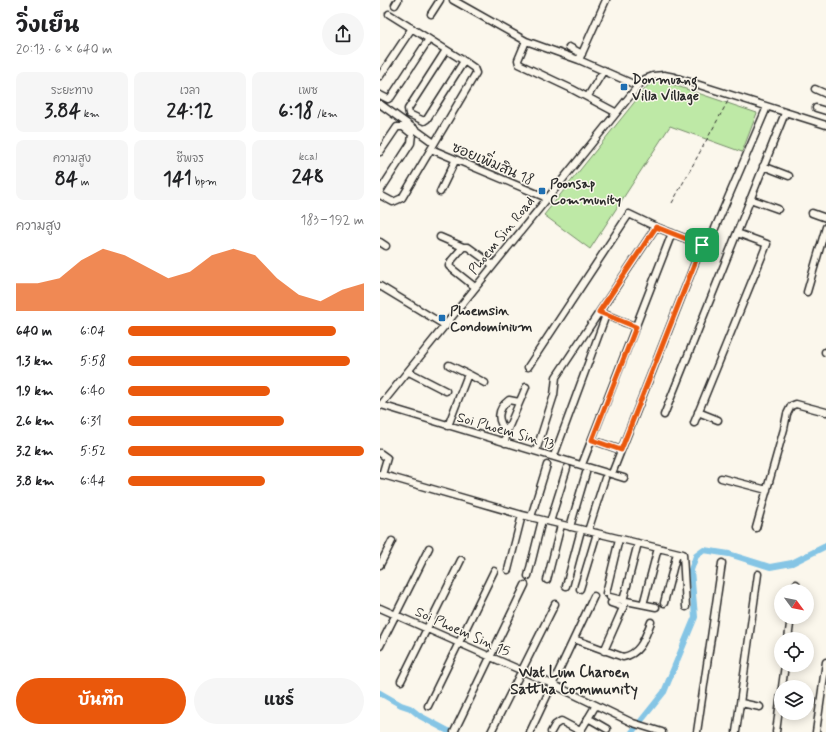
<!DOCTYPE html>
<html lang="th">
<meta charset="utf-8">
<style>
:root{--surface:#fff;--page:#f6f6f6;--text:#202124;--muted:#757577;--accent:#ea580c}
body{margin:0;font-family:Mynerve,"Playpen Sans Thai",sans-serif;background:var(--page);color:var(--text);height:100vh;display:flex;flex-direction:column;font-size:15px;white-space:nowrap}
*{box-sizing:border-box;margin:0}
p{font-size:13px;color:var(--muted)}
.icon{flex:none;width:22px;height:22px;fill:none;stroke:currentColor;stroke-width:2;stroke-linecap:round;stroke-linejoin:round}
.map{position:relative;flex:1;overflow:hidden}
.details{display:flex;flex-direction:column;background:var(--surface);width:380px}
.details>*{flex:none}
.needle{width:26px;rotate:122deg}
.controls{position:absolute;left:394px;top:584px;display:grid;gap:8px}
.controls a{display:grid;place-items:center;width:40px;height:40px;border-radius:50%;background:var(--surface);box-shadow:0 2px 10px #0003;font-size:20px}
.pin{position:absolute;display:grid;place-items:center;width:34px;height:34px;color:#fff;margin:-17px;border-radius:8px;box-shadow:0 2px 6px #0006}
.round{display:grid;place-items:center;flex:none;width:42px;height:42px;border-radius:21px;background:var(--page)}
.head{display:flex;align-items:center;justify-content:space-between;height:68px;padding:0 16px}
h1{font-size:22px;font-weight:700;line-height:30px}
.figures{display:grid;grid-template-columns:repeat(3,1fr);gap:6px;height:68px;padding:4px 16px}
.figures div{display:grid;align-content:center;border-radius:8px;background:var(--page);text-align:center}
.figures b{font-size:20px;font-weight:700}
.figures small{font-size:11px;font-weight:400}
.figures p{font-size:11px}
.chart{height:112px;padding:8px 16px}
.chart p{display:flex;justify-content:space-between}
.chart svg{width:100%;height:72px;margin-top:4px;fill:var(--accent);opacity:.7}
.button{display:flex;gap:8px;margin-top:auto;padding:8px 16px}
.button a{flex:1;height:46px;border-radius:24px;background:var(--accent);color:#fff;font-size:16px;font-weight:700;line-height:46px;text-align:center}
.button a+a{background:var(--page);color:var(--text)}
ul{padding:0 16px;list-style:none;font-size:13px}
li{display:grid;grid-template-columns:64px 48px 1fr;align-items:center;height:30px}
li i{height:10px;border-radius:5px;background:var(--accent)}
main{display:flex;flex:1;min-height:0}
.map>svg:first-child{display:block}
</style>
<main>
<section class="details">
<div class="head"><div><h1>วิ่งเย็น</h1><p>20:13 · 6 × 640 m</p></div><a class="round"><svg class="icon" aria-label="share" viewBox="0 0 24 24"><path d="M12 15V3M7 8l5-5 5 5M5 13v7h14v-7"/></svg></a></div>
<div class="figures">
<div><p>ระยะทาง</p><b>3.84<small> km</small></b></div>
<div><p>เวลา</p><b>24:12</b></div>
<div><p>เพซ</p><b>6:18<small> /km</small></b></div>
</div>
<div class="figures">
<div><p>ความสูง</p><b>84<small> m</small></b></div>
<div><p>ชีพจร</p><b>141<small> bpm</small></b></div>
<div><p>kcal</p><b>248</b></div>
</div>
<div class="chart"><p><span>ความสูง</span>183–192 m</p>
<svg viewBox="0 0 160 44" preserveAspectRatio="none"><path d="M0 44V27L10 27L20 24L30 13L40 6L50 10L60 17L70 24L80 20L90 10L100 6L110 10L120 24L130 34L140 38L150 31L160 27V44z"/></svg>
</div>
<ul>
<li><b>640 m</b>6:04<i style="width:88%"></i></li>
<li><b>1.3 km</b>5:58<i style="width:94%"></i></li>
<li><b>1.9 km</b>6:40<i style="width:60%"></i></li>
<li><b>2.6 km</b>6:31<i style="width:66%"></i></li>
<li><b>3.2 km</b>5:52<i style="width:100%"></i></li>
<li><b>3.8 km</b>6:44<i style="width:58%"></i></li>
</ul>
<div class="button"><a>บันทึก</a><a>แชร์</a></div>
</section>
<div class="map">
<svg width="446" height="732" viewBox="0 0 446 732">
<rect width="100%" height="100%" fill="#fbf7ec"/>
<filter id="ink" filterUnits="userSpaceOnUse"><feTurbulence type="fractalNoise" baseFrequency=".025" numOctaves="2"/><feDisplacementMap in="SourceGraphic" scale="8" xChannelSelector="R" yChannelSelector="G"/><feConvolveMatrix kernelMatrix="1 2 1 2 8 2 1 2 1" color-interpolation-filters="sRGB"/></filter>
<g filter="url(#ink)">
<!-- green -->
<path fill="#bee9a6" stroke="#748a68" d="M274,81H282L377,113L362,152L290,126L210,249L164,215L269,84Z"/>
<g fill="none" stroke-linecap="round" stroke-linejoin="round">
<!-- canal -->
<path stroke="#85c5e5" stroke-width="6" d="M0,693L21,705L30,708L40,716L70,732
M252,732L284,692L315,617L311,570L316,556L324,550L349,554L390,567L412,563L446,546"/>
<defs>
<path id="minor" d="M73,0L146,41L199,60L258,86
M15,5L18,0
M51,14L60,0
M146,41L138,60L139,64L192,89L235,112
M189,47L202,54
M66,50L28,109L29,114L44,121L47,119L84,61
M199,60L226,0
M0,76L32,28
M435,89L446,94
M0,95L8,99L11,97L49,39
M208,96L224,70
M0,104L54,143
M436,108L446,111
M51,149L167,198
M0,152L17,127H23L32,134L31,143L0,191
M383,166L409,176
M60,192L75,161
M0,195L13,202L22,198L96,73L94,68L84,61L9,14
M370,199L398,209
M432,213L446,218
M60,237L83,247
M0,242L6,246
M0,286L66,326
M95,287L71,268L69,266L71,261L83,247H88L113,265
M427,292L446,227
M224,314L256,327
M445,352H446
M69,365L88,374
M148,367L249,214L276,227
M29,372L66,391
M1,405L244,478
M0,406L258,86L265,79L273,76L284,75L294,77L446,125
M318,412L338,420
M284,415L405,113
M314,423L387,244L357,233
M68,426L88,374L105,383
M127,431C116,421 117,409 129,400L139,402
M212,440L241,450
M125,443L127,431L146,387
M157,448L174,395L176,377L276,227L327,247L387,107
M0,453L7,458L2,475
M175,453L226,315
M203,462L292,233
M233,471L322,245
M0,474L142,515L303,554L306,607
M341,478L387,490
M151,517L167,465
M170,522L187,468
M190,527L206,473
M376,528L404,429L407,414L411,406L416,404L446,412
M208,531L225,478
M0,565L12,541
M128,570L142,515
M148,576L162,520
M167,580L181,525
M186,586L201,530
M200,589L217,533
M415,591L416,584
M226,593L239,539
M244,597L258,543
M246,601L276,607
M264,601L278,548
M231,603L243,607
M284,603L297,553
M0,608L172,684L253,723L282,732
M194,639L243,657C261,654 265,637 271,622
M408,639L411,617
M0,646L49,548
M224,651L246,601L230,597
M21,681L81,560
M402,687L405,665
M361,703L380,707
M48,706L114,571
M208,718L227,729
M74,732L145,585
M111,732L175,604
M150,732L214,596
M171,732L175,725L181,721L200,731
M200,732L216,705
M317,732L342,563
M356,732L378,574
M396,732L401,694
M436,732L446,662"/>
</defs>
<!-- minor casing -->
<use href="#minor" stroke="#2b2b2b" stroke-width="9"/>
<!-- path -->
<path stroke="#2b2b2b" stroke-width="1" stroke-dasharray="4 3" stroke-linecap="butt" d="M292,203L348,101"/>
<!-- minor -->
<use href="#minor" stroke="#fbf7ec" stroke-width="6"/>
</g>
</g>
<g fill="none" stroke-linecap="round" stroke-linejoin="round" filter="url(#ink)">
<defs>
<path id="route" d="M276,227L322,245L241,450L212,440L256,327L219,312Z"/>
</defs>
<!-- route casing -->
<use href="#route" stroke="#fff" stroke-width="8"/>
<!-- route -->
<use href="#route" stroke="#ea580c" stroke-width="5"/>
</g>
<!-- markers -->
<g fill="#1f6fb2" stroke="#fbf7ec" stroke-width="1.5">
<rect x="240" y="83" width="8" height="8" rx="2"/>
<rect x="158" y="187" width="8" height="8" rx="2"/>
<rect x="58" y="314" width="8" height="8" rx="2"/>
</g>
<g text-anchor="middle" stroke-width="3" stroke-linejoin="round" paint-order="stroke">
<!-- poi labels -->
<g font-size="14" font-weight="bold" fill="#2b2b2b" stroke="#fbf7ec" text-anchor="start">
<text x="252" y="84">Donmuang<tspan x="252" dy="16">Villa Village</tspan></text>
<text x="170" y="188">Poonsap<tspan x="170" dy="16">Community</tspan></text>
<text x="70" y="315">Phoemsin<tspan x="70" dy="16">Condominium</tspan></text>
</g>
<!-- street labels -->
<g font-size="14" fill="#2b2b2b" stroke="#fbf7ec">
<text transform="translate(113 163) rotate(23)" y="5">ซอยเพิ่มสิน 18</text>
<text transform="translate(121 235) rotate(-51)" y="5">Phoem Sin Road</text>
<text transform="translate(126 430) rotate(16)" y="5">Soi Phoem Sin 13</text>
<text transform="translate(83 631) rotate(24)" y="5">Soi Phoem Sin 15</text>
</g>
<!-- neighbourhood labels -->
<g font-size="15" font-weight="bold" fill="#2b2b2b" stroke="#fbf7ec">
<text x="194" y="677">Wat Lum Charoen<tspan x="194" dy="17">Sattha Community</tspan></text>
</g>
</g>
</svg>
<div class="controls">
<a><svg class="needle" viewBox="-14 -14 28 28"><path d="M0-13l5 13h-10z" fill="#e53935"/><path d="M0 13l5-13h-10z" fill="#757577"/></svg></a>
<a><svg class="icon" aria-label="locate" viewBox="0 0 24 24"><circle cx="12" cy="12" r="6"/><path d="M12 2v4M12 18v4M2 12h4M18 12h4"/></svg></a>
<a><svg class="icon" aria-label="layers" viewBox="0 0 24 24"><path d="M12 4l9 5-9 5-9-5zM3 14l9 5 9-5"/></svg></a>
</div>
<div class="pin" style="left:322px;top:245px;background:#1e9e55"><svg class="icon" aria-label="arrive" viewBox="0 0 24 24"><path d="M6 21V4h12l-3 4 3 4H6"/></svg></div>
</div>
</main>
